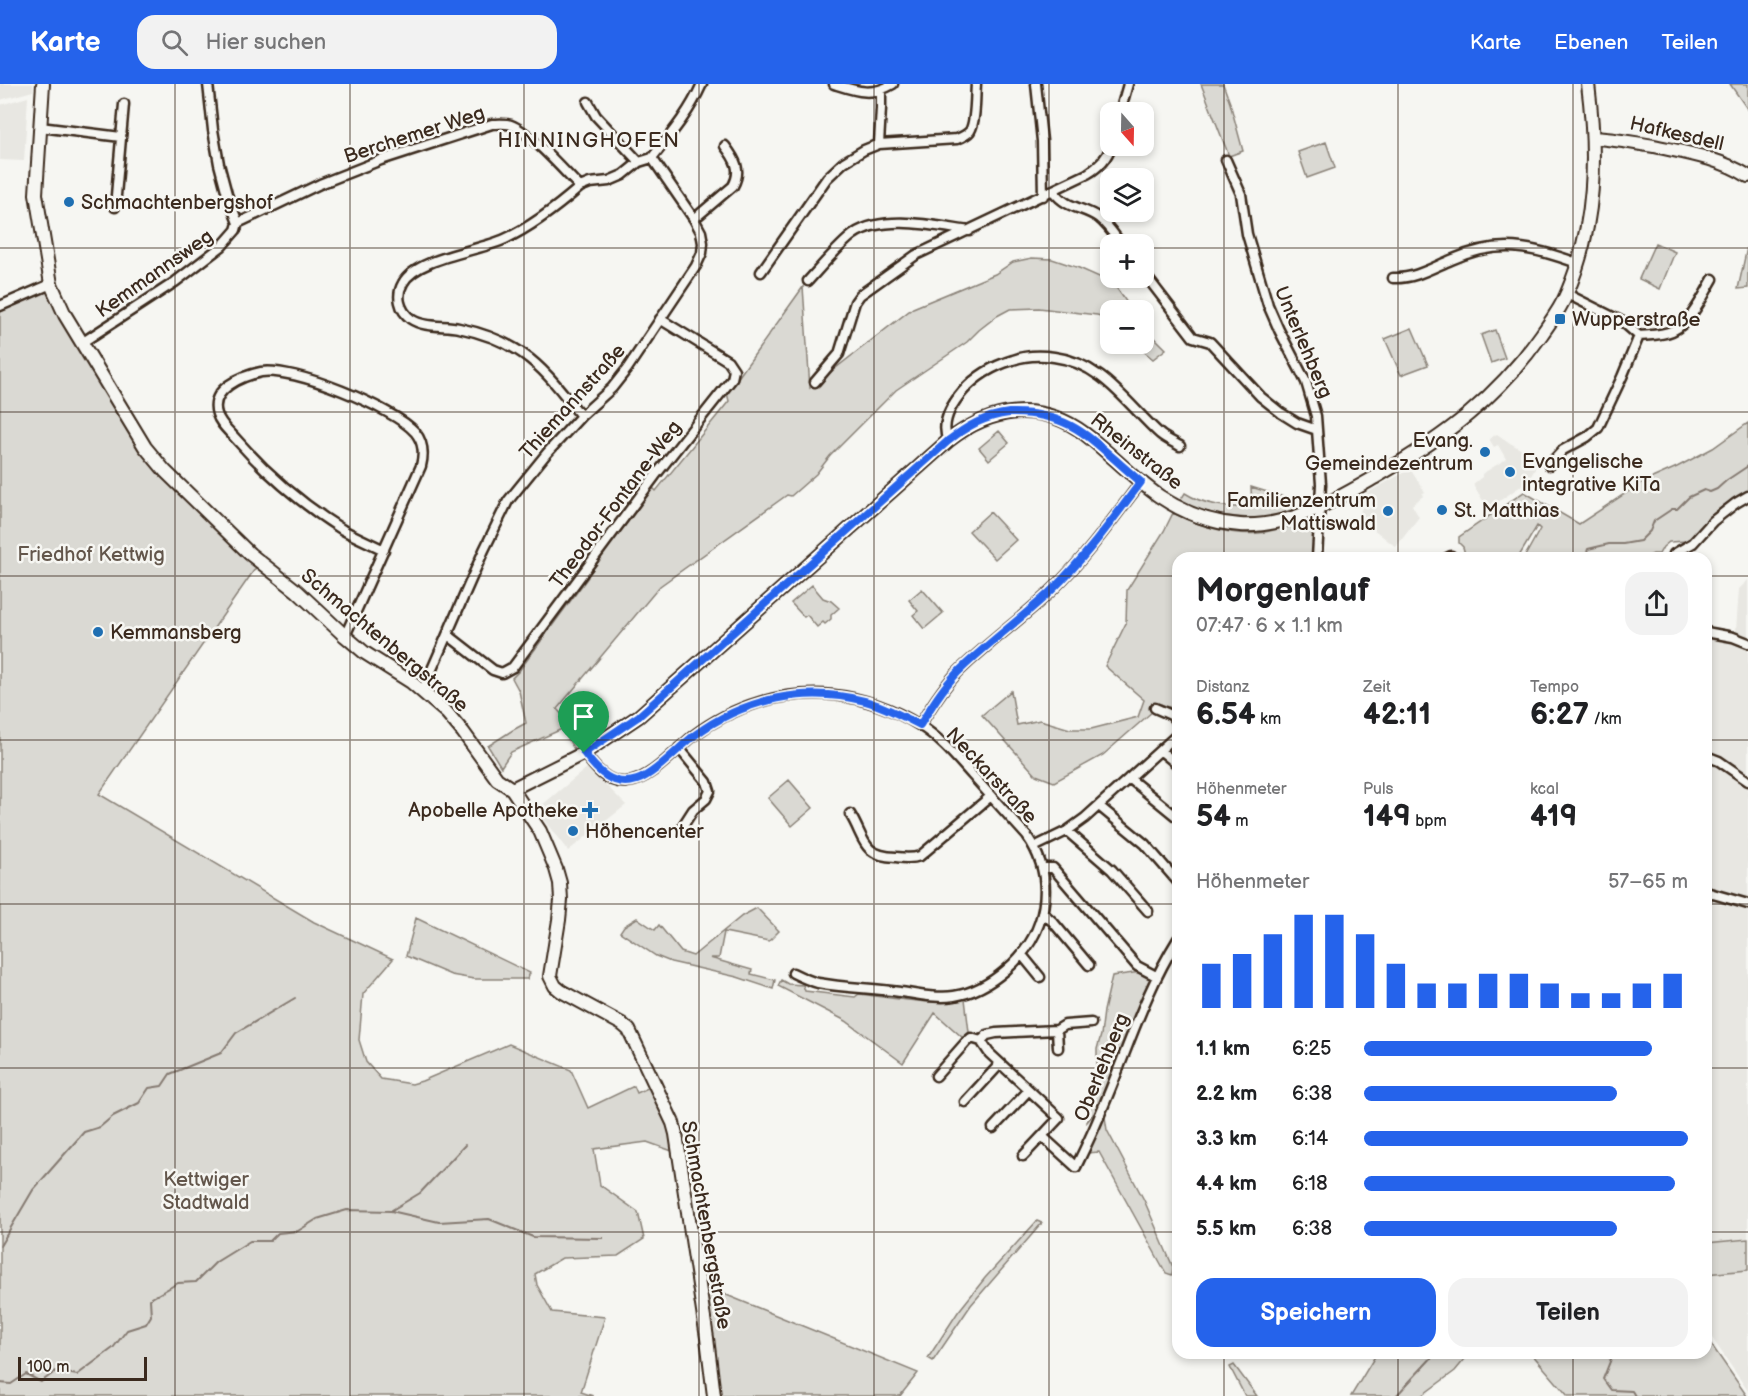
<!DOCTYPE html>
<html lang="de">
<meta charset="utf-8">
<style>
:root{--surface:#fff;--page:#f2f2f2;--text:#202124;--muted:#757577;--accent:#2563eb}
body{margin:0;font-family:"Balsamiq Sans",sans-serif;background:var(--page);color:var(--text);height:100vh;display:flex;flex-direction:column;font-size:22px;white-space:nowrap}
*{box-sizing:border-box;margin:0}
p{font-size:20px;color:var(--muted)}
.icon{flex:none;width:33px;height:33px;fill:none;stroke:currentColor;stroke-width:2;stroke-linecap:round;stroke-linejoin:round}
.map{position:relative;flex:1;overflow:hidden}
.panel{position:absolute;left:1172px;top:468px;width:540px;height:807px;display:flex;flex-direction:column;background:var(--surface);border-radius:18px;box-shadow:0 3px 9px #0003}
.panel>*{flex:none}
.needle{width:39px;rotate:160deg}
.controls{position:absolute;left:1100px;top:18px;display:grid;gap:12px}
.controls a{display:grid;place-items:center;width:54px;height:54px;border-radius:12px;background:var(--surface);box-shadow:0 3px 9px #0003;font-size:30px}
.scale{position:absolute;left:18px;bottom:15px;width:129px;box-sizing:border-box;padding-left:6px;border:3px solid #3b2a1e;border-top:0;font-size:16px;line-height:21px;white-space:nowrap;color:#3b2a1e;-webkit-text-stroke:4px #f6f6f2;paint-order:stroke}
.pin{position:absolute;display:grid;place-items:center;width:51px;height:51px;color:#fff;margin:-62px -26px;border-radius:50% 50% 50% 0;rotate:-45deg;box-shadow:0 0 6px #0007}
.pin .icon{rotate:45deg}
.round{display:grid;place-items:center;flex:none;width:63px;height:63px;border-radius:18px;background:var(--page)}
.summary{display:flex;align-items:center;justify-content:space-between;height:102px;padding:0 24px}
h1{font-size:33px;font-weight:700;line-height:45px}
.stats{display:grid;grid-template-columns:repeat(3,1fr);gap:9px;height:102px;padding:6px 24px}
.stats div{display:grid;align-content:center}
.stats b{font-size:30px;font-weight:700}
.stats small{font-size:16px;font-weight:400}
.stats p{font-size:16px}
.chart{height:168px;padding:12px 24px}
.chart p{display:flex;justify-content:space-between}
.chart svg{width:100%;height:108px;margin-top:6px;stroke:var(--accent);stroke-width:6}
.cta{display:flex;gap:12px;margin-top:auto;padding:12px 24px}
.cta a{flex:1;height:69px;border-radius:18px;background:var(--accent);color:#fff;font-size:24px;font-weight:700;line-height:69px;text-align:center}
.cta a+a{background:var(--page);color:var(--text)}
ul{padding:0 24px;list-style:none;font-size:20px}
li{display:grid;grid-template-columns:96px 72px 1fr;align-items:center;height:45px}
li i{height:15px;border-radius:8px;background:var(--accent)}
header{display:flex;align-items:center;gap:36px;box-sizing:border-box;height:84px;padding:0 30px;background:var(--accent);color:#fff}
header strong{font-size:28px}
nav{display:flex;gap:33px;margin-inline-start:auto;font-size:21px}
.search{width:420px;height:54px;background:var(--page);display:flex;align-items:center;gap:15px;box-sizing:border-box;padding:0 21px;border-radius:18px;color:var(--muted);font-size:22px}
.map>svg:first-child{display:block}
</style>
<header>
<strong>Karte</strong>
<div class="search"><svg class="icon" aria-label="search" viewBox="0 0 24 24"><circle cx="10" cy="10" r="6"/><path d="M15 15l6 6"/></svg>Hier suchen</div>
<nav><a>Karte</a><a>Ebenen</a><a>Teilen</a></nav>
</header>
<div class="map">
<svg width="1748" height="1312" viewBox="0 0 1748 1312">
<rect width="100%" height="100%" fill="#f6f6f2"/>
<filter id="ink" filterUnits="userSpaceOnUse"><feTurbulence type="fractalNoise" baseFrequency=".0167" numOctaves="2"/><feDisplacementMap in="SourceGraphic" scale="12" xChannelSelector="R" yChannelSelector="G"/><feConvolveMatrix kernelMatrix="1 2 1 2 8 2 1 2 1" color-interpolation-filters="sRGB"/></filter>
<g filter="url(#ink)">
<!-- built -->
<path fill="#e8e7e2" d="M0,0H33V7L0,16Z
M28,13L24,77L0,76V21Z
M1497,350L1510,359L1536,374L1535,385L1528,397L1488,425L1473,400L1482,393V390L1506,375L1498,361L1494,363L1489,355Z
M1410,385L1425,408L1422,410L1423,412L1412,421L1419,433L1396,463L1358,433L1363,421L1360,413Z
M1748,496V1155L1706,1159V554L1735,560L1739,505Z
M588,683L626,721L568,767L536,726Z
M1748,1186V1307L1706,1245V1190Z"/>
<!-- green -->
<path fill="#dad9d3" stroke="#8a8278" stroke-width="1.5" d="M1201,0H1223L1230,19L1243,67L1229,72Z
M1730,0H1748V26Z
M1326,58L1335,84L1307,94L1298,68Z
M1655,159L1675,168L1660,205L1639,195Z
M1748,159V204L1738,205Z
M1032,174L1052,175L1079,184L1113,199L1132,226H1110V238L1104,233L1097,231L1039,224L1010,225L997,232L979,246L967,258L896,306L830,372L816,390L791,412L787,411L660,502L557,625L586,658L574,665L562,645L511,668L501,683L488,662L513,646L526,639L519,607L512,594L519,587L588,493L586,491L653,404L656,407L729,317L727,309L803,203L810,304L913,224L995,190L1013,178Z
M50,203L142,364L257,482L99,710L314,838L393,875L363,910L359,956L366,978L381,995L412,1000L422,997L509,960L571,986L588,1024L634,1002L637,1009L652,1002L671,1041L675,1068L647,1058L594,1065L600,1101L638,1128L644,1155L618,1172L562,1174L535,1190L537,1201L552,1228L605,1233L581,1308L593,1312H0V225Z
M1143,242L1166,265L1153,275L1135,260H1143Z
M1412,244L1428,281L1401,291L1385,255Z
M1495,246L1505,274L1491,279L1481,251Z
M1748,339V407L1724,421L1687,457L1669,458L1663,463L1659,470H1653L1645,474H1524L1540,445L1537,442L1518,474H1466L1463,463L1459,459V453L1524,408L1579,440L1641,399L1677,383L1713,364Z
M999,347L1009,359L989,376L979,364Z
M1251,403L1307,420C1302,423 1296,427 1291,429C1263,439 1205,433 1180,417L1185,409C1205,422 1229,423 1252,424Z
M990,428L1016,456L995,475L969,447Z
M1173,429C1198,441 1231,452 1259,449C1274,447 1289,441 1305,439L1310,441L1314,449L1312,474H1178L1177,626L1161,620L1103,671L1054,698L1036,691L982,631L1011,607L1017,641L1040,636L1070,645H1091L1138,633L1144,616L1105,582L1126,539L1127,506L1164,447Z
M812,501L823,514L831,517L839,524L831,531V535L825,540L823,538L817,543L807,531L804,533L791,519Z
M922,505L943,529L924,545L913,531L918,527L909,516Z
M789,696L813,724L792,742L768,714Z
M757,824L779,847L769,857L724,848L719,874H710L752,886L751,890L775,896L773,905L737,893L671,878L656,872L620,848L624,842L637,834L655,846L659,841L681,868L693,872L742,832Z
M416,834L530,889L527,895H474L451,891L406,872Z
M1141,888L1151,893L1099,1023L1087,1038V1028L1091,1023L1092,999L1097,985V965L1101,951L1104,927L1112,892Z
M781,896L788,900L803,901L805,907L855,913L859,910C894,914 930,922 965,915L969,948L963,954L935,929L903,979L846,937L778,902Z
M1105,1033L1107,1046L1144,1116L1173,1183L1172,1191L1166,1189L1099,1068L1088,1069Z
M1037,1137L1042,1139L971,1221L933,1277L928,1274L958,1228L985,1194Z
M1748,1155V1186L1706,1190V1159Z
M702,1201L918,1289L900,1312H717Z
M1706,1253L1747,1312H1568L1531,1269H1706Z
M1377,1269H1470L1455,1287L1421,1312H1351Z
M1234,1281L1257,1312H1245L1230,1283Z"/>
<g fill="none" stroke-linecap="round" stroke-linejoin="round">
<!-- stream -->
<path stroke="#857a71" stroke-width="2" d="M1585,474L1588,465L1609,460H1623L1640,457L1650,447L1654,437L1672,425H1677L1689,413L1704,406L1710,408L1717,405L1727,396L1748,382
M392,1126L420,1109L465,1061
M0,1162L33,1106L84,1048L100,1043L113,1032L139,1019L149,1004L162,1002L170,990L221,969L236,949L295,914
M1605,1269L1611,1275L1603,1295L1611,1306L1632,1307L1635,1312
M0,1299L11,1300L26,1290L41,1298L56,1287L77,1291L113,1264L127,1246L146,1240L151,1232L150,1215L178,1199L196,1198L216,1178L250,1157H270L278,1149L298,1147L317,1135L347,1126L391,1127L439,1138L489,1135L533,1153L603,1154
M1396,1312L1436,1269"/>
<defs>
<path id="street" d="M834,0C856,7 871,13 893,0
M1036,0L1042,57L1043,112
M588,18L596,32L639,78
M1120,28L1128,0
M40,43L121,53
M879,60L881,24V6
M652,74C672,49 689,29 702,0
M1226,76L1241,110L1247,150L1268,221L1279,246L1306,298L1316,332L1321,400L1317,474
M580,103C557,123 533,142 505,155C479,167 416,174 403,199C396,211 399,226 411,235C424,244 444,241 459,244C522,257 544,284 581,332
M1053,107C1068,126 1082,122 1099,134C1108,141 1115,152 1121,160
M115,123L124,20
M694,135L733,102C742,86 735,75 725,62
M238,139L320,100L381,76L492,40C498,40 505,39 511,41C530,48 565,88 580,103L590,99L609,97L623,91L639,78L652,74
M761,188L827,94L844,78L864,66L879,60L957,55C962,53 967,51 970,47C976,37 975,12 976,0
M1143,188L1193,253L1210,258L1261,313L1281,329L1297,339L1317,346
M1393,194C1414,195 1432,184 1451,176C1498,155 1531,162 1577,179
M808,197C820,184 840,160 854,150C884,130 935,142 969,147
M1567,210L1623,238L1639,252C1650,251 1663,251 1672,247C1692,238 1703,212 1713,195
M0,222L51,200
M83,258L175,198L222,162L236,146L238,139L227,110L219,80L213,46L208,0
M815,298L839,270L855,218L860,211L916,171L1087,90C1099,83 1107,75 1111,62
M948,357C940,339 951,321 963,307C977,291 993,282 1013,276C1027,271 1040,271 1054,273C1102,279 1127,320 1160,350C1166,355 1173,358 1180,362
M1549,381L1563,366L1587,353L1598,344L1622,293L1639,252
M1674,470L1693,459L1713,437L1736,419L1748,412
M1447,474L1451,472
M1706,548L1733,553L1748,559
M448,551L493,586L502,589L513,583L655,392L732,295L734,286L728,277L660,235
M345,552L421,382C424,370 424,359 415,348C394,324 292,282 261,288C242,292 209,305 217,330C220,340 229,347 236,355C267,390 303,421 343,446C356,453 370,459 384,466
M422,608L484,466L508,417L547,369L581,332L612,304L627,285L696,182L702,169L703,159L701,148L694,135L652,74
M1155,624L1171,631L1178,639
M920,641C931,623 942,605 957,589C987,559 1023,534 1053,505C1086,473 1113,435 1141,398
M679,664L707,698L710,707L706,715L693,726L684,740
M1161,667L1178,681
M584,669C595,684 607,700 627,698C649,697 676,666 693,652C734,621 783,606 834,611C863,614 894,625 919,641C939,653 956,673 972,691C990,711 1008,731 1027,752C1058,797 1047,851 1006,886C991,899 974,909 954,912C936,915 918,910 900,908C873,904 845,904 818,899C810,897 801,893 793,889
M1706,672L1719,677L1748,697
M1129,694L1178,734
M1099,722L1145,760L1178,798
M850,730C865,754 861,772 896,773C904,774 912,775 920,772L991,712
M1067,747L1112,786L1148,827
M1034,763L1067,747L1085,734L1178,650
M1042,784H1053L1137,882L1156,892
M1706,808L1748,820
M1043,829L1053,838L1089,881
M1022,871L1040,893
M1091,939L1065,941L1057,946L996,949L987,951L981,957L989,969L1059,1034L1042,1052L1076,1083C1085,1064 1094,1046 1101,1028C1127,968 1143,911 1178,855
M1057,946L1058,964
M936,992L966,958L971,954L981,957
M965,1018L1000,980
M993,1044L1029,1006
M1023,1072L1042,1052"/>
<path id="secondary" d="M43,0L36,110L51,200L65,231L145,363L165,387L250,470L297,507L345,552L365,569L411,598L447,629L463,648L497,695L512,705L540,747L556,785L560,799L561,816L559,836L550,892L555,902L561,907L622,940L629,946L673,1039L676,1050L707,1254L714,1312
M1594,54C1615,55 1634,59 1654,62C1686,69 1720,74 1748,92
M512,705L584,669L639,632L948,357C990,324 1040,316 1085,350C1111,370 1133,394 1159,412C1184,429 1211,439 1240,441C1291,444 1337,415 1379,391C1446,352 1497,314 1542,250C1551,237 1561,224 1567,209C1596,141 1597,72 1588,0"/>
</defs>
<!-- street casing -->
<use href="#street" stroke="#3b2a1e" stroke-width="13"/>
<!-- secondary casing -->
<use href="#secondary" stroke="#3b2a1e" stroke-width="16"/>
<!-- street -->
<use href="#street" stroke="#f6f6f2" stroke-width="8"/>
<!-- secondary -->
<use href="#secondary" stroke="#f6f6f2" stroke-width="12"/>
</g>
</g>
<g fill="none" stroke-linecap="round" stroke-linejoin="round" filter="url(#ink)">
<defs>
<path id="route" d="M1009,329C1075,327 1094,360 1141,398C1113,435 1086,473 1053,505C1023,534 987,559 957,589C942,605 931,623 920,641C902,632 884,622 865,617C805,601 744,615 695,651C679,663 655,690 637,696C613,704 597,687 584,669L639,632L948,357C967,342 985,332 1009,329Z"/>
</defs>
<!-- route casing -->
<use href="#route" stroke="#fff" stroke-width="12"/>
<!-- route -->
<use href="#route" stroke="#2563eb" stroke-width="8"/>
</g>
<!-- grid -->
<path fill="none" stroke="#3b2a1e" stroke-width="1.5" stroke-opacity="0.55" d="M175,0V1312M350,0V1312M524,0V1312M699,0V1312M874,0V1312M1049,0V1312M1224,0V474M1398,0V474M1573,0V474M0,164H1110M1143,164H1748M0,328H1748M0,492H1178M1706,492H1748M0,656H1178M1706,656H1748M0,820H1178M1706,820H1748M0,984H1178M1706,984H1748M0,1148H1178M1706,1148H1748M1224,1269V1312M1398,1269V1312M1573,1269V1312"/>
<!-- markers -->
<g fill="#1f6fb2" stroke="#f6f6f2" stroke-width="2">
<circle cx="69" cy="118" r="6"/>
<rect x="1554" y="229" width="12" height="12" rx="3"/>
<circle cx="1485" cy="368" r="6"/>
<circle cx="1510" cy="388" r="6"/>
<circle cx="1442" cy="426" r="6"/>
<circle cx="1388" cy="427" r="6"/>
<circle cx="98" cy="548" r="6"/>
<path d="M587 717h6v6h6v6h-6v6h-6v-6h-6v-6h6z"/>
<circle cx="573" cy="747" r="6"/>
</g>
<g text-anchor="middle" stroke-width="5" stroke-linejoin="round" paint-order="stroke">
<!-- street labels -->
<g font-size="20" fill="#3b2a1e" stroke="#f6f6f2">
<text transform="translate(1677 49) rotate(13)" y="7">Hafkesdell</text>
<text transform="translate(414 50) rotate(-18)" y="7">Berchemer Weg</text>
<text transform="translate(154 189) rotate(-35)" y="7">Kemmannsweg</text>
<text transform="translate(1304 258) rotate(67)" y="7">Unterlehberg</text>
<text transform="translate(572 317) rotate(-48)" y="7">Thiemannstraße</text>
<text transform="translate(1137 367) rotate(38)" y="7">Rheinstraße</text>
<text transform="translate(615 420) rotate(-53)" y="7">Theodor-Fontane-Weg</text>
<text transform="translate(385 556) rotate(40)" y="7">Schmachtenbergstraße</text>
<text transform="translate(992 691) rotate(47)" y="7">Neckarstraße</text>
<text transform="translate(1101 983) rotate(-68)" y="7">Oberlehberg</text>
<text transform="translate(707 1141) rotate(80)" y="7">Schmachtenbergstraße</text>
</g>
<!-- poi labels -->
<g font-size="20" fill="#3b2a1e" stroke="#f6f6f2" text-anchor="start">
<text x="81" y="125">Schmachtenbergshof</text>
<text x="1572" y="242">Wupperstraße</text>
<text x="1473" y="363" text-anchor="end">Evang.<tspan x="1473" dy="23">Gemeindezentrum</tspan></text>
<text x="1522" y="384">Evangelische<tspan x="1522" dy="23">integrative KiTa</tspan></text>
<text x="1376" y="423" text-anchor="end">Familienzentrum<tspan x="1376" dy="23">Mattiswald</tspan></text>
<text x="1454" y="433">St. Matthias</text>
<text x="110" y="555">Kemmansberg</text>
<text x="578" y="733" text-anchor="end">Apobelle Apotheke</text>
<text x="585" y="754">Höhencenter</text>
</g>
<!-- park labels -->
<g font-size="20" fill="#63564b" stroke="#f6f6f2">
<text x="91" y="477">Friedhof Kettwig</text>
<text x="206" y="1102">Kettwiger<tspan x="206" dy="23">Stadtwald</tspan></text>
</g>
<!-- neighbourhood labels -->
<g font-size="21" letter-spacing="1.5" fill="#3b2a1e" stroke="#f6f6f2">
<text x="589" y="63">HINNINGHOFEN</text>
</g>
</g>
</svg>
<div class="controls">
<a><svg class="needle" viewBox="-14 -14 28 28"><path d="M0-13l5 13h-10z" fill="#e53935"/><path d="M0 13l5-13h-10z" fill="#757577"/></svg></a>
<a><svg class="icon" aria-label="layers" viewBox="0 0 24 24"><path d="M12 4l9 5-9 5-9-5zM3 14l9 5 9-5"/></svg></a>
<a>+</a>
<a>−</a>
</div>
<div class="scale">100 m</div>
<div class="pin" style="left:584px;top:669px;background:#1e9e55"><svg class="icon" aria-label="arrive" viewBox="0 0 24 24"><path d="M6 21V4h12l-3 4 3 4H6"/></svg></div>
<section class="panel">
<div class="summary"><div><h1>Morgenlauf</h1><p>07:47 · 6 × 1.1 km</p></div><a class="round"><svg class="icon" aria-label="share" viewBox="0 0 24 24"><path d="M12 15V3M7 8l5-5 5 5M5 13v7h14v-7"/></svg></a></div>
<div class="stats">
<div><p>Distanz</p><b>6.54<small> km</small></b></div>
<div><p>Zeit</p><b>42:11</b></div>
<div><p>Tempo</p><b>6:27<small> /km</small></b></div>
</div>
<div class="stats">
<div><p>Höhenmeter</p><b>54<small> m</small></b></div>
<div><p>Puls</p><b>149<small> bpm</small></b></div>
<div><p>kcal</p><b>419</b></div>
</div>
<div class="chart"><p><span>Höhenmeter</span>57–65 m</p>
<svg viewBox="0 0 160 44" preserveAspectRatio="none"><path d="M5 44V26M15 44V22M25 44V14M35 44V6M45 44V6M55 44V14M65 44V26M75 44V34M85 44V34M95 44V30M105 44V30M115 44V34M125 44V38M135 44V38M145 44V34M155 44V30"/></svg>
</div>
<ul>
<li><b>1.1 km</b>6:25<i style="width:89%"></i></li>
<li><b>2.2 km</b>6:38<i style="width:78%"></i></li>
<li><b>3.3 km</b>6:14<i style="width:100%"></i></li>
<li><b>4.4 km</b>6:18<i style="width:96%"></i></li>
<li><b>5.5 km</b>6:38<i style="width:78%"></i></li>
</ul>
<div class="cta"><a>Speichern</a><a>Teilen</a></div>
</section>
</div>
